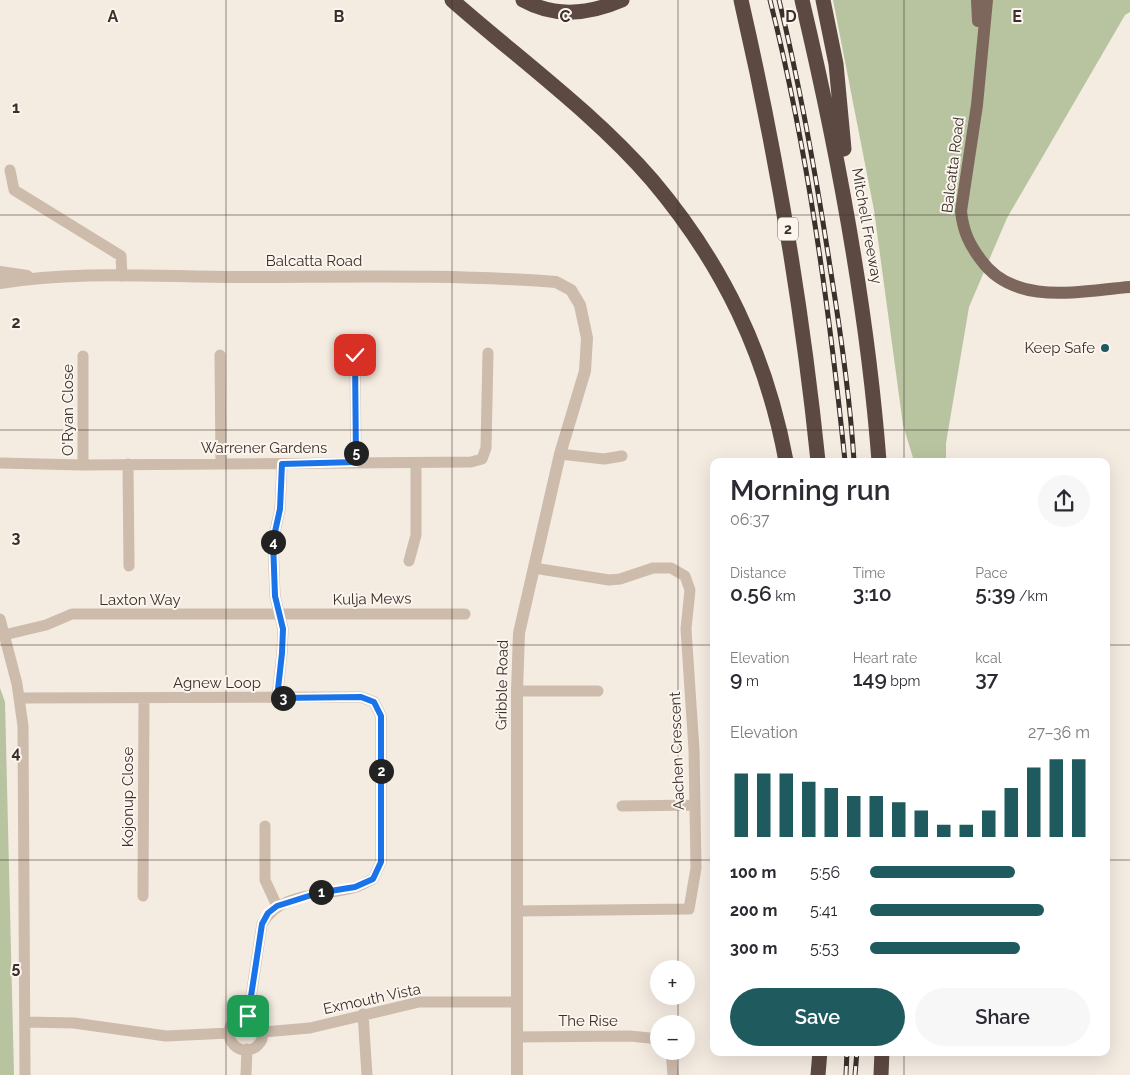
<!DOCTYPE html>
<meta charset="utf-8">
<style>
:root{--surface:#fff;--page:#f7f7f7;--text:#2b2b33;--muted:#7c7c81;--accent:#1f5a5e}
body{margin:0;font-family:Raleway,sans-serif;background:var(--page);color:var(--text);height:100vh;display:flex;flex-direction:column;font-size:19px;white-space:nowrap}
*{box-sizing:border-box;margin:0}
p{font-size:16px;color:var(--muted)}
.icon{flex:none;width:28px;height:28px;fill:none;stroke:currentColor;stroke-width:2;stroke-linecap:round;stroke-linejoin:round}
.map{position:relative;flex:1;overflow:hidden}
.panel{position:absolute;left:710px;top:458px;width:400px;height:598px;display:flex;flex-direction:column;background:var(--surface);border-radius:10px;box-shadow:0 5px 20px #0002}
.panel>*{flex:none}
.buttons{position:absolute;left:650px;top:960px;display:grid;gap:10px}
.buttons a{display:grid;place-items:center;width:45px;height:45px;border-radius:50%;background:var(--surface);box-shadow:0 5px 20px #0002;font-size:25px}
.pin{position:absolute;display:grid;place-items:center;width:42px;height:42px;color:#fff;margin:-21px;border-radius:10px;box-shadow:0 2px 8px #0006}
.km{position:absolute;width:25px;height:25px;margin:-12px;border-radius:50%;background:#222;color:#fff;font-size:14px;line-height:25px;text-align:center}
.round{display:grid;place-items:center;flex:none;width:52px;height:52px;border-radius:26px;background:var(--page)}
.summary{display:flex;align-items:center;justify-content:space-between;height:85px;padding:0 20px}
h1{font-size:28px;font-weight:600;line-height:38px}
.metrics{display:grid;grid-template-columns:repeat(3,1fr);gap:8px;height:85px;padding:5px 20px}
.metrics div{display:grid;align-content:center}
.metrics b{font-size:21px;font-weight:600}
.metrics small{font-size:14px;font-weight:400}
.metrics p{font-size:14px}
.chart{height:140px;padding:10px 20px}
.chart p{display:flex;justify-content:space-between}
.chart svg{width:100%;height:90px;margin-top:5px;stroke:var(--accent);stroke-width:6}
.button{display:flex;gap:10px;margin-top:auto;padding:10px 20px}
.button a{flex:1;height:58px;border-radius:30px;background:var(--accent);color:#fff;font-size:20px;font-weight:600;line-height:58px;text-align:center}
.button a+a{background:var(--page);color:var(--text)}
ul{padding:0 20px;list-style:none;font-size:16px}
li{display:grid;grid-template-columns:80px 60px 1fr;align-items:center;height:38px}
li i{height:12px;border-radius:6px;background:var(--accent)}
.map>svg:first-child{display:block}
</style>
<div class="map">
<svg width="1130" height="1075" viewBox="0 0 1130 1075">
<rect width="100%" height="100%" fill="#f4ebe1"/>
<!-- green -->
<path fill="#b8c4a0" d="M833,0H1130V12L1125,15L1007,218L969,307L946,443V461H914L903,425L874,210Z
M0,688L5,702L14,1075H0Z"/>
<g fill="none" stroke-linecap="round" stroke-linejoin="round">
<!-- minor -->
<path stroke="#cdbbac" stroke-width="11" d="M10,170L14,190L121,256L122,276
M220,355L221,464
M355,355L356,462
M83,356V465
M560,454L604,459L622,456
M0,463L83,465L471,462L482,459L486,448L488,353
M128,464L129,566
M409,561L416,535V463
M0,619L17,684L23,726L25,1075
M4,635L46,625L72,614H465
M517,691H598
M20,698L361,697L374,702L381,716V862L373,879C368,881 362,885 356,887C324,897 281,890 262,924L248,1016
M277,698L282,653L283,629L275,596L273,541L280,509L282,464
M622,806L694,805
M265,826V880L277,906
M143,896L144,698
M517,911L689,909L696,868L694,750L686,629L690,590L685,576L671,568H653L620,579L609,580L534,568
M363,1014L367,1075
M229 1033a17 17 0 1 1 34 0a17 17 0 1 1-34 0Z
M26,1022L74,1023L166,1036L230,1033
M263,1032L310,1028L419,1002H517
M517,1037L630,1036L659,1039
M671,1051L673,1075
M246,1075L247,1049"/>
<!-- tertiary -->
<path stroke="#cdbbac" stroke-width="12" d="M0,272L27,276
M0,283C78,270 160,277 238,277C344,277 451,274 556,282L571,290L580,305L587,338L585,371L560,454L519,633L517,691V1075"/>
<!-- primary -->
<path stroke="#7d675c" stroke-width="12" d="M977,0L978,21
M987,0L977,105L961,211C963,231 969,244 981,260C1015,307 1080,291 1130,287"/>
<!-- motorway -->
<path stroke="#5c4a42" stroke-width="15" d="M452,0C519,59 594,113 652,180C723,264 766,354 786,461
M523,0C555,18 590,14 622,0
M741,0C776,152 802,306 818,461
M802,0C838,152 867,305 879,461
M823,0L836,64L844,149
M818,1075L820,1051
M881,1075L882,1051"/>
<defs>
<path id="rail" d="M770,0C808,151 829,307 845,461
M779,0C801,90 817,181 831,273C841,335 850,398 854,461
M846,1075L847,1051
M855,1075L857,1051"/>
</defs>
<!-- rail casing -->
<use href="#rail" stroke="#3b302b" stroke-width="5"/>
<!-- rail -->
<use href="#rail" stroke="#fbf5ee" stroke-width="3" stroke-dasharray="9" stroke-linecap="butt"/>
</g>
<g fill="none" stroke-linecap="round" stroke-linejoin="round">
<defs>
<path id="route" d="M248,1016L262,924L268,913L277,906L318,893L355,887L373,879L381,862V716L374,702L361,697L277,698L282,653L283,629L275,596L273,541L280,509L282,464L356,462L355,355"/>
</defs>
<!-- route casing -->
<use href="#route" stroke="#fff" stroke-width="10"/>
<!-- route -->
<use href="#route" stroke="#1a73e8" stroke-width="6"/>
</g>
<!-- grid -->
<path fill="none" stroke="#3b302b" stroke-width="1" stroke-opacity="0.55" d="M226,0V1075M452,0V1075M678,0V969M904,0V461M0,215H1130M0,430H1130M0,645H714M1106,645H1130M0,860H714M1106,860H1130M678,996V1024M678,1051V1075M904,1051V1075"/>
<!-- markers -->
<circle fill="#1f5a5e" stroke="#fbf5ee" stroke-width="2" cx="1105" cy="348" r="5"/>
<g text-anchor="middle" stroke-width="4" stroke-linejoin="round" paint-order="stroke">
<!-- shield labels -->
<rect fill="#fbf5ee" stroke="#756b66" stroke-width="1" x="778" y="217.5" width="20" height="23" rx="4"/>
<g font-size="14" font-weight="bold" fill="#3b302b">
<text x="788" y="234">2</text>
</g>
<!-- street labels -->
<g font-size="15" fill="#3b302b" stroke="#fbf5ee">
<text transform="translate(953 165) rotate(-83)" y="5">Balcatta Road</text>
<text transform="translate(867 226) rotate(80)" y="5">Mitchell Freeway</text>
<text x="314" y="266">Balcatta Road</text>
<text transform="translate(68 410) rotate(-90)" y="5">O'Ryan Close</text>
<text x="264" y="453">Warrener Gardens</text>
<text transform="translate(372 599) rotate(-1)" y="5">Kulja Mews</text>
<text x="140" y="605">Laxton Way</text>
<text x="217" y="688">Agnew Loop</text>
<text transform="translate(502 685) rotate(-89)" y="5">Gribble Road</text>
<text transform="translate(677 751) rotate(-92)" y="5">Aachen Crescent</text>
<text transform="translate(128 797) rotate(-90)" y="5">Kojonup Close</text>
<text transform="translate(372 999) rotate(-12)" y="5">Exmouth Vista</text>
<text x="588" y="1026">The Rise</text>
</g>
<!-- poi labels -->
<g font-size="15" fill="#3b302b" stroke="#fbf5ee" text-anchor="end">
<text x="1095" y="353">Keep Safe</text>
</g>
</g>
<g font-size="16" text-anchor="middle" font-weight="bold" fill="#3b302b" stroke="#fbf5ee" stroke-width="4" stroke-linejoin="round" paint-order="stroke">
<text x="113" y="22">A</text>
<text x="339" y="22">B</text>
<text x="565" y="22">C</text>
<text x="791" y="22">D</text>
<text x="1017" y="22">E</text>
<text x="16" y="113">1</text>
<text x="16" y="328">2</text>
<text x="16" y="543">3</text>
<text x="16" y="758">4</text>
<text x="16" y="973">5</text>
</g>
</svg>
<div class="buttons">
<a>+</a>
<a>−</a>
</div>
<div class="pin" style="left:248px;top:1016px;background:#1e9e55"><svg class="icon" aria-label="arrive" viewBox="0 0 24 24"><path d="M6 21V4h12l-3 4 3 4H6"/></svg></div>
<div class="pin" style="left:355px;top:355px;background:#d93025"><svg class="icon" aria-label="check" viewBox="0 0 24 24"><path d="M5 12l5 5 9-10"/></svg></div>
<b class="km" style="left:321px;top:892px">1</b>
<b class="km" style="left:381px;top:771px">2</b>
<b class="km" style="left:283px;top:698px">3</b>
<b class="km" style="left:273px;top:542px">4</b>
<b class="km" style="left:356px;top:453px">5</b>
<section class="panel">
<div class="summary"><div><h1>Morning run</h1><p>06:37</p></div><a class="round"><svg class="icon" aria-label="share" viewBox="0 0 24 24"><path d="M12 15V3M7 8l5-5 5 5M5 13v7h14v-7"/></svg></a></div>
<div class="metrics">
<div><p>Distance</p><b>0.56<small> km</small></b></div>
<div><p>Time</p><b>3:10</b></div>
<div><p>Pace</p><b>5:39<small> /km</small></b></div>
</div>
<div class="metrics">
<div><p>Elevation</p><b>9<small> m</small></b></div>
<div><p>Heart rate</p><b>149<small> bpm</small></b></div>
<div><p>kcal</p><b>37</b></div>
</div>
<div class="chart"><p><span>Elevation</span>27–36 m</p>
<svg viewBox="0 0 160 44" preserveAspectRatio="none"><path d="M5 44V13M15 44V13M25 44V13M35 44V17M45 44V20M55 44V24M65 44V24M75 44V27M85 44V31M95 44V38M105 44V38M115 44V31M125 44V20M135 44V10M145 44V6M155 44V6"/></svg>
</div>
<ul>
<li><b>100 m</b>5:56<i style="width:66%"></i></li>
<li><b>200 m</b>5:41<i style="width:79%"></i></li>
<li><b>300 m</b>5:53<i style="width:68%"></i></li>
</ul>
<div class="button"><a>Save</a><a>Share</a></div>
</section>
</div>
